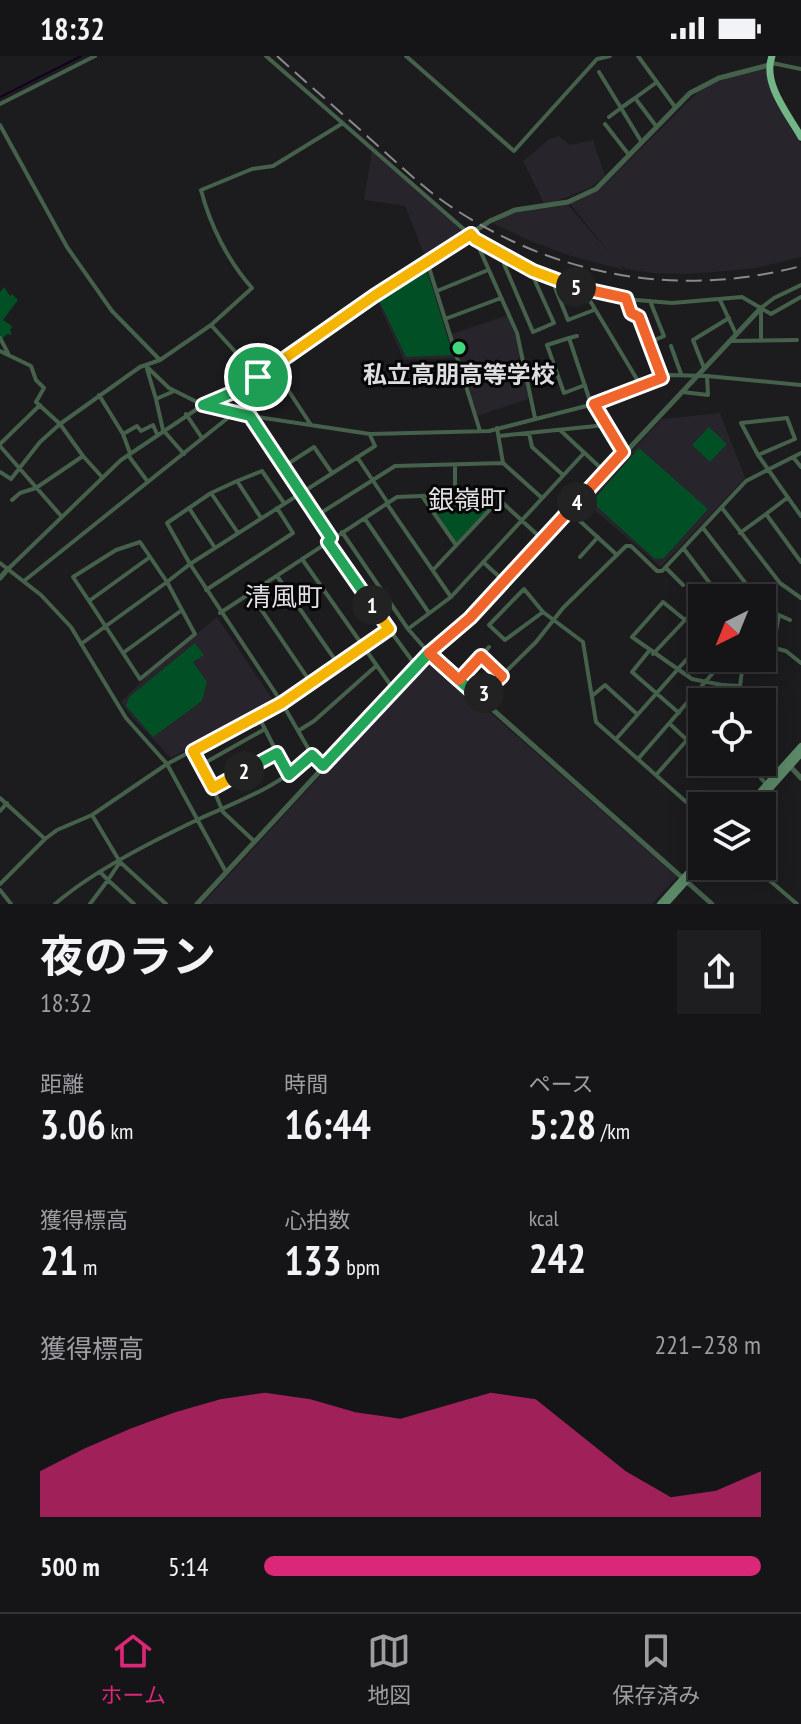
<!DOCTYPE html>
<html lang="ja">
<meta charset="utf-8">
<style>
:root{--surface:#151416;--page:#1e1d1f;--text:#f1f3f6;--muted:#9d9ea1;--line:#343335;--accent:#db2777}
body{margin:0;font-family:"PT Sans Narrow","Noto Sans JP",sans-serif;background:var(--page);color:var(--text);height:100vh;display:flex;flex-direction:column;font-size:30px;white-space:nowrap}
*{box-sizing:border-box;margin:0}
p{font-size:26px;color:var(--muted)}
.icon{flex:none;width:44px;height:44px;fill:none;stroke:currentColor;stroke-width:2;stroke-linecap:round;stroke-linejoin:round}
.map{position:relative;height:848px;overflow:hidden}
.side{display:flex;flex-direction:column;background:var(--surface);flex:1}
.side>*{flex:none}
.needle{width:52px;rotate:223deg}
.buttons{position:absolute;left:688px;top:528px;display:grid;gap:16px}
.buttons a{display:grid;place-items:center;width:88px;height:88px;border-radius:0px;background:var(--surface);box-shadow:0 4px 20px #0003,0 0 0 2px var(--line);font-size:40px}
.pin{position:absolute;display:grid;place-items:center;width:68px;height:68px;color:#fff;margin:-34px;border:4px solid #fff;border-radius:50%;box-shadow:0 2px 8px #0007}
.km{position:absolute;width:40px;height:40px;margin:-20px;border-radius:50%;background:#222;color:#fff;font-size:22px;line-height:40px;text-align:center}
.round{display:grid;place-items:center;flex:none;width:84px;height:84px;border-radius:0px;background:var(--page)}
.overview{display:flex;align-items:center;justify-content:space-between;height:136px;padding:0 40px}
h1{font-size:44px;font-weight:700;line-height:60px}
.metrics{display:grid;grid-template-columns:repeat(3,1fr);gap:12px;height:136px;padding:8px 40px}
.metrics div{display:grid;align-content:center}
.metrics b{font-size:40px;font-weight:700}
.metrics small{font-size:22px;font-weight:400}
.metrics p{font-size:22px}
.chart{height:224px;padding:16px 40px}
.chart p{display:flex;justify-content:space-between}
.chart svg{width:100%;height:144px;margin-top:8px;fill:var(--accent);opacity:.7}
ul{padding:0 40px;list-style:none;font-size:26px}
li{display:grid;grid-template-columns:128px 96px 1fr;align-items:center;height:60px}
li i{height:20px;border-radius:10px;background:var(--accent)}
.status{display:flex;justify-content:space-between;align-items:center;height:56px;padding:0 40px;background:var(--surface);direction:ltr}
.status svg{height:22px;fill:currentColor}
.tab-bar{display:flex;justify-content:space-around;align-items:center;height:112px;border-top:2px solid var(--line);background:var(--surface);font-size:22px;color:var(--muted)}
.tab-bar a{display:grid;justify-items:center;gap:4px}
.tab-bar .on{color:var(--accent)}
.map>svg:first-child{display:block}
</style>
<div class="status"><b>18:32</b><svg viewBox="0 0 49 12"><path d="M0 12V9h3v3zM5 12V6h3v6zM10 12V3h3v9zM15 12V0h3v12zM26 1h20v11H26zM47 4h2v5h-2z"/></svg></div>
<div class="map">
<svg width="801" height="848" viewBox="0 0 801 848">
<rect width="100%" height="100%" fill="#1c1b1d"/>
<!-- built -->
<path fill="#27242b" d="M766,12L776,45L801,88V201L756,212L727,215L687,218L652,217L626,213L621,209L624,214L571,200L530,185L493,167L514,156L568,149L609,196L570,148L599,134L701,33L739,17Z
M559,80L570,89L593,84L605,120L590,132L557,145L544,147L523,105L548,84Z
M372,94L466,176V179L426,203L405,150L364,144Z
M427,209L448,279L508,259L516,282L529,343L477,360L458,302L404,304L376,242Z
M720,357L745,422L661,511L584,445L662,363Z
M217,561L273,644V647L171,702L131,660L121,646L150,617Z
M424,607H434L677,821L652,848H202Z"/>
<!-- green -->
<path fill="#004f25" d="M424,212H426L453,299L406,301L378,242Z
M4,231L10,240L12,238L18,244L3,264L12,270L10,274L12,279L7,278L0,285V236Z
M709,371L727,388L710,406L692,389Z
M639,392L708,453L664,502L655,503L595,449L596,441Z
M492,440L494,447L456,487L427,446L429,442Z
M195,587L204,599L193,606L207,626L202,645L153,681L126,650L129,641Z"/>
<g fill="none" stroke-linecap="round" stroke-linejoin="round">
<!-- stream -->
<path stroke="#130024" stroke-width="2" d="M0,41L81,0"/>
<!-- minor -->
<path stroke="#45614c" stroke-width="4" d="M266,0L475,183L517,277L535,362
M406,0L514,95L597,3L610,0
M638,0L675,51
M772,7L801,13
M599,16L621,52L635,42L656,70
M635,42L657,26
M0,48L95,0
M609,61L621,52L641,85
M605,68L629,99
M0,69L67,191L112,255L160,304L140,311L60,368L40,386L11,423L0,416
M478,184L533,215L583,233L636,244L672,247L742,241L771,258L801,241
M508,202L504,208L533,276L554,267L531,216
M427,205L480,375
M552,224L568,264L594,254
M583,233L641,330
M437,235L488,214
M626,242L631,257L639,261L662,322
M720,244L736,278
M761,252L774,242L801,229
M761,252V285
M445,263L501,242
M211,269L252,232C228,205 210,169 201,134L252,113L273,110L343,67
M0,282L8,297
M569,282L577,280
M729,285L797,284
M650,286L664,280L650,245
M671,290L681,318
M0,295L31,310L36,324L44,332L36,346L60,368L83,400
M160,304L211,269L258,321
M146,310L169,332L203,349L250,360L370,378L489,375L594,348L669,319L707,320L801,329
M273,311L311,369
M704,312L693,284L729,262
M147,313L156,343
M585,329L564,337L547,289L569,282L589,342L623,396
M172,336L156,343L163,374L184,398
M683,336L708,339L707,320
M99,339L123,378
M186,358L202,382
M250,360L331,482
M787,362L795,383L758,399L741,367Z
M497,372L503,407L542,442
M560,374L605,416
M529,377L532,391L563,419
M499,380L606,369
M0,388L40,349
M0,390L62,461
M130,397L123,378L137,370L141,375L153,369L157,378
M128,399L148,426
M758,399L801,460
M357,401L388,447
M793,401L801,411
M455,409V438
M283,411L314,391L332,417
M237,425L262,415L284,447
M211,437L237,425L261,462
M422,440L456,489
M787,442L766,458L801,506
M12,444L20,437L36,432L83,400L102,421
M387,448L451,541
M189,452L211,437L238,477
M722,452L780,527L801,542
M569,455L617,499
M316,460L395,410L503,407
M365,463L429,557
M703,472L757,542
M342,476L408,573L429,597
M740,477L766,458
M328,487L389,573
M684,493L721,542
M150,501L89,545L73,521L116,494L140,486L167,526L190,508L167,467L189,452L215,492
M580,501L598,481
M302,503L394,634
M483,506L504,525
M0,507L41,539L71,571L126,662L167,708L226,816
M666,512L683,529
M7,514L121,404L203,349
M433,514L499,444
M277,520L338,608
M24,525L234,357
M524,533L543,556L505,584L489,569Z
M206,534L293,477L277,452
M250,537L311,627
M706,542L714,534
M89,545L123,597L182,554L195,578L140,623L123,597
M766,553L779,559
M543,556L583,586L596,666L702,760
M220,557L397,441L492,437L543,484
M685,564L663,546L632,581L692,623L722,629L718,646
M408,573L451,541L584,397
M81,588L167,526L182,554
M762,589L786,595L801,607
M773,591L779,559L790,564
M649,595L632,616L679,657
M653,598L702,546
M481,600L502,620
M736,602L743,607L740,630
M459,624L489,591
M723,629L740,630L738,646
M592,640L605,629L637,658
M479,642L536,586L563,552L626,490H631L657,515H662L746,425L801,397
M258,660L265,673
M298,675L314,665L376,610
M762,678L763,670
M616,683L702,586
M687,684L702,667
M193,695L201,709
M638,703L726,602
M758,706L760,721L766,728
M323,710L312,699L282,647L190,508L375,390L370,379
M656,719L687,684L671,669
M213,732L201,709L265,673L277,697
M0,742L45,783
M0,755L7,747
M92,759L120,806L166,848
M254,785L223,756L213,732L277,697L289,719
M753,810L797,848
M100,816L108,824L120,806
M0,828L45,783L57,774L92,759L167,708L282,647L389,573L416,610
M0,834L11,848
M55,848C93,815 153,785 199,763C239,745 280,730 312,699
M90,848L108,824L134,848"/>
<!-- tertiary -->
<path stroke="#45614c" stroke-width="5" d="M203,349L243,332L374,240L490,165L515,154L568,146L596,133L690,37L719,22L769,9
M0,522L7,514
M429,597L712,848
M788,708L801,722
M197,848L429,597L470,562L761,252"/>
<!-- secondary -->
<path stroke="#5b8867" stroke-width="6" d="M747,750L801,690
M755,750L801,698
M660,848L702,801
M666,848L702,808"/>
<!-- trunk -->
<path stroke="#73b586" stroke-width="7" d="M772,0C762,27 788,58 801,81"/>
<!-- rail -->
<path stroke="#89888a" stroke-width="2" stroke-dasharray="16 8" stroke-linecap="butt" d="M277,0C310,30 344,59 377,89C400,109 422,131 447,148C553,220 677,243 801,210"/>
</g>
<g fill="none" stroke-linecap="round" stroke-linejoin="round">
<defs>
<path id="split-1" d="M258,321L243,332L203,349L250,360L331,482L328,486L372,549"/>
<path id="split-2" d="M244,715L213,732L193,695L282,647L389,573L372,549"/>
<path id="split-3" d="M244,715L277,697L289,719L312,699L323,710L429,597L479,642L484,637"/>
<path id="split-4" d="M484,637L502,620L481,600L459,624L429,597L470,562L577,446"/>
<path id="split-5" d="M576,231L626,242L631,257L639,261L662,322L594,348L623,396L577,446"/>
<path id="split-6" d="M258,321L374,240L471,178L475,183L533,215L576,231"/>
</defs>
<!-- split-1 casing -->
<use href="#split-1" stroke="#fff" stroke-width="16"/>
<!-- split-2 casing -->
<use href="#split-2" stroke="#fff" stroke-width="16"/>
<!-- split-3 casing -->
<use href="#split-3" stroke="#fff" stroke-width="16"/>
<!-- split-4 casing -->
<use href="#split-4" stroke="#fff" stroke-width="16"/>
<!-- split-5 casing -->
<use href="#split-5" stroke="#fff" stroke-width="16"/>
<!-- split-6 casing -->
<use href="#split-6" stroke="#fff" stroke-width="16"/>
<!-- split-1 -->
<use href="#split-1" stroke="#22a559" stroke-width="10"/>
<!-- split-2 -->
<use href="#split-2" stroke="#f5b400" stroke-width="10"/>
<!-- split-3 -->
<use href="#split-3" stroke="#22a559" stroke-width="10"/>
<!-- split-4 -->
<use href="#split-4" stroke="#f0652b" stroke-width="10"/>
<!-- split-5 -->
<use href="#split-5" stroke="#f0652b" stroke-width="10"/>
<!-- split-6 -->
<use href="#split-6" stroke="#f5b400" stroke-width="10"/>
</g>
<!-- markers -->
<circle fill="#41d77c" stroke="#070607" stroke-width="3" cx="459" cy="292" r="8"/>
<g text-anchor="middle" stroke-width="6" stroke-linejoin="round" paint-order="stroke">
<!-- poi labels -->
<g font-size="24" font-weight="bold" fill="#dedddf" stroke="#070607">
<text x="459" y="327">私立高朋高等学校</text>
</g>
<!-- neighbourhood labels -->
<g font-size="26" fill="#e3e1e4" stroke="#070607">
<text x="467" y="453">銀嶺町</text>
<text x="284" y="550">清風町</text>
</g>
</g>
</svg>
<div class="buttons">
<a><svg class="needle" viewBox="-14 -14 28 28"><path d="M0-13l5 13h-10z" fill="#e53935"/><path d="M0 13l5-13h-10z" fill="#9d9ea1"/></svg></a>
<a><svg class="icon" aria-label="locate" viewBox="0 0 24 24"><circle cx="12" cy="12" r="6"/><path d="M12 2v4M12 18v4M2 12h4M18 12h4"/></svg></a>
<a><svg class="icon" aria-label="layers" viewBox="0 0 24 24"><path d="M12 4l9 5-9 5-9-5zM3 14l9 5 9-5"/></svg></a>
</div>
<div class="pin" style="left:258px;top:321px;background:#1e9e55"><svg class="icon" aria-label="arrive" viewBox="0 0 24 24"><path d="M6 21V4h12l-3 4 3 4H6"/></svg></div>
<b class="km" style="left:372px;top:549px">1</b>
<b class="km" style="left:244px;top:715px">2</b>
<b class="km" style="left:484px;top:637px">3</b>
<b class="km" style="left:577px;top:446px">4</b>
<b class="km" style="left:576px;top:231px">5</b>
</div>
<section class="side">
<div class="overview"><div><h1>夜のラン</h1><p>18:32</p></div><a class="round"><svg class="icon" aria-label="share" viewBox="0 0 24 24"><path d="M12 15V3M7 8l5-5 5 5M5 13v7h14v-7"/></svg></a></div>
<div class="metrics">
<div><p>距離</p><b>3.06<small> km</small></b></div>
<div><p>時間</p><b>16:44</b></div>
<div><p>ペース</p><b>5:28<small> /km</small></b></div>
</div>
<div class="metrics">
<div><p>獲得標高</p><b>21<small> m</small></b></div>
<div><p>心拍数</p><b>133<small> bpm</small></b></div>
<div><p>kcal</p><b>242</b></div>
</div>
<div class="chart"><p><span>獲得標高</span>221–238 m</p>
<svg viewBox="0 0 160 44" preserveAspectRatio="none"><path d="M0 44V30L10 23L20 17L30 12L40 8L50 6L60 8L70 12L80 14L90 10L100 6L110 8L120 19L130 30L140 38L150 36L160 30V44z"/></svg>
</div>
<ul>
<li><b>500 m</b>5:14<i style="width:100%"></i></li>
</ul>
</section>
<nav class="tab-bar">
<a class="on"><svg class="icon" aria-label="home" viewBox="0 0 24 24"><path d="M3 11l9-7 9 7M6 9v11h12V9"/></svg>ホーム</a>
<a><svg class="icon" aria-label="map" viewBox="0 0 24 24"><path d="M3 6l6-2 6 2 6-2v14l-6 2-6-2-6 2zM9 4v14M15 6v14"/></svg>地図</a>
<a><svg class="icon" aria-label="saved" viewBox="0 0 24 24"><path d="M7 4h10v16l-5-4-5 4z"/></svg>保存済み</a>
</nav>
